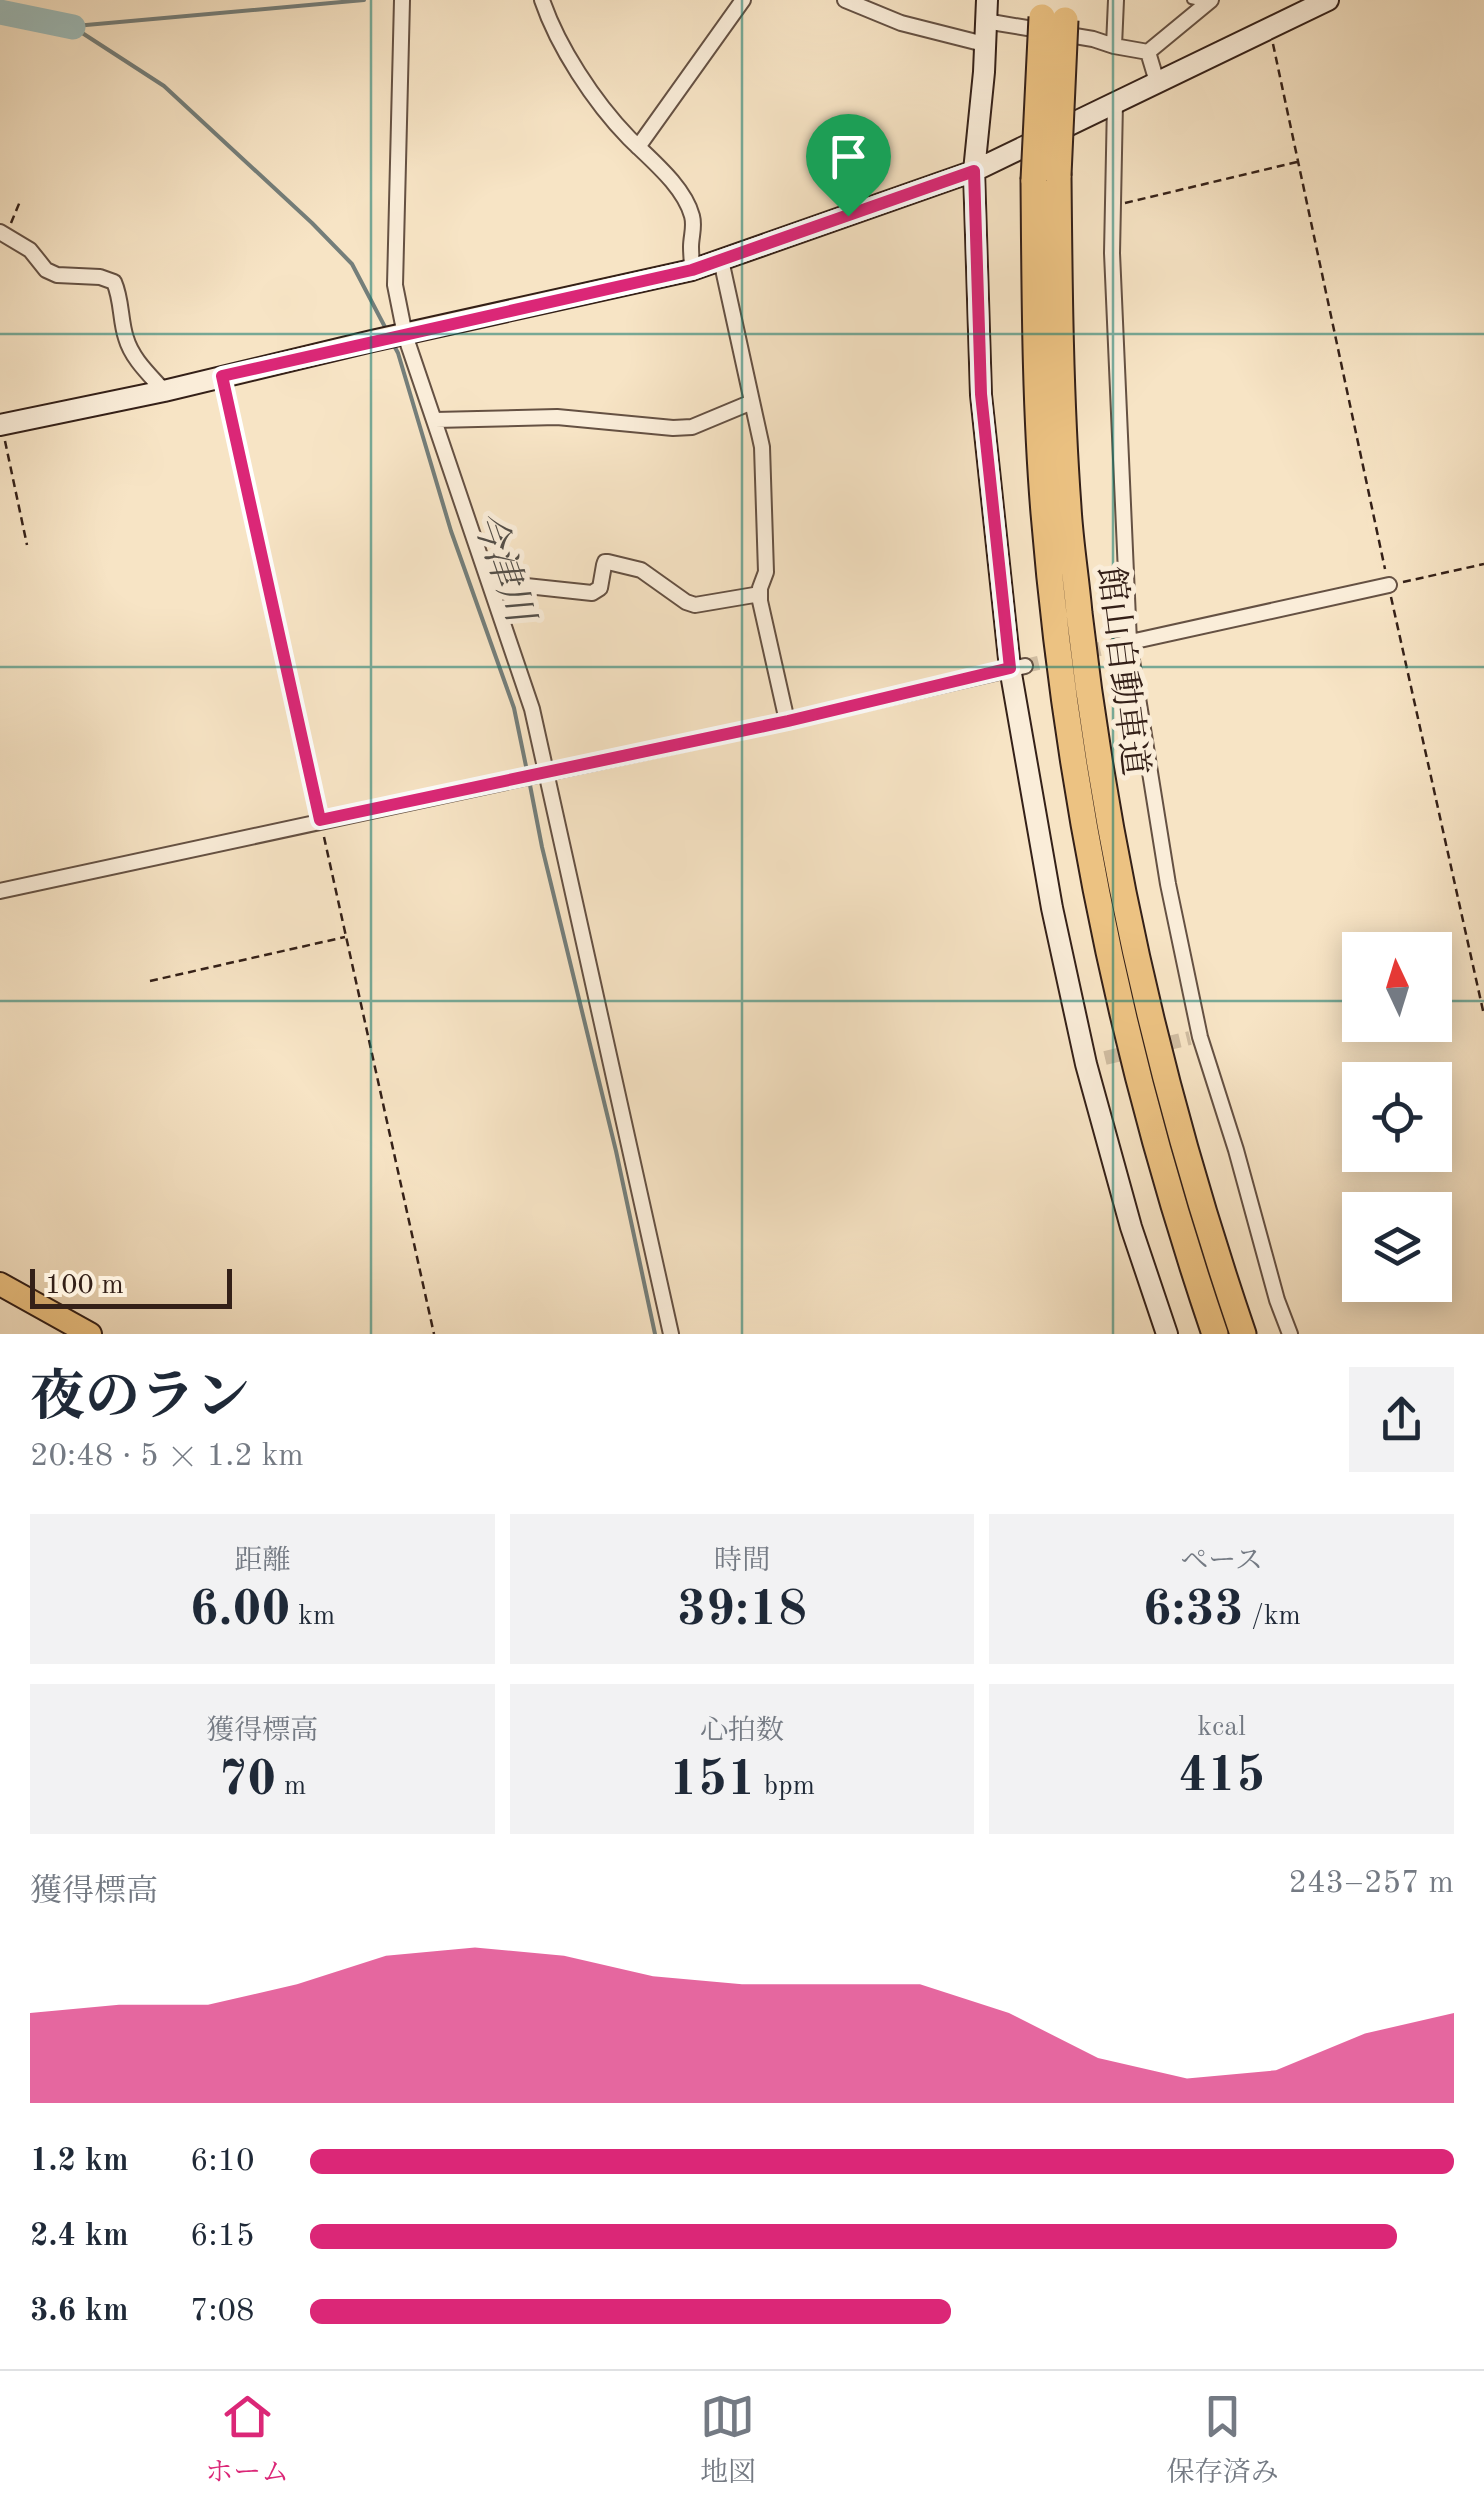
<!DOCTYPE html>
<html lang="ja">
<meta charset="utf-8">
<style>
:root{--surface:#fff;--page:#f2f2f3;--text:#1f2937;--muted:#747a83;--line:#e0e1e3;--accent:#db2777}
body{margin:0;font-family:"Old Standard TT","Noto Serif JP",serif;background:var(--page);color:var(--text);height:100vh;display:flex;flex-direction:column;font-size:38px;white-space:nowrap}
*{box-sizing:border-box;margin:0}
p{font-size:32px;color:var(--muted)}
.icon{flex:none;width:55px;height:55px;fill:none;stroke:currentColor;stroke-width:2;stroke-linecap:round;stroke-linejoin:round}
.map{position:relative;height:1334px;overflow:hidden}
.side{display:flex;flex-direction:column;background:var(--surface);flex:1}
.side>*{flex:none}
.needle{width:65px;rotate:356deg}
.fabs{position:absolute;left:1342px;top:932px;display:grid;gap:20px}
.fabs a{display:grid;place-items:center;width:110px;height:110px;border-radius:0px;background:var(--surface);box-shadow:0 5px 25px #0003;font-size:50px}
.scale{position:absolute;left:30px;bottom:25px;width:202px;box-sizing:border-box;padding-left:10px;border:5px solid #342018;border-top:0;font-size:28px;line-height:35px;white-space:nowrap;color:#342018;-webkit-text-stroke:8px #faedd9;paint-order:stroke}
.pin{position:absolute;display:grid;place-items:center;width:85px;height:85px;color:#fff;margin:-102px -42px;border-radius:50% 50% 50% 0;rotate:-45deg;box-shadow:0 0 10px #0007}
.pin .icon{rotate:45deg}
.round{display:grid;place-items:center;flex:none;width:105px;height:105px;border-radius:0px;background:var(--page)}
.summary{display:flex;align-items:center;justify-content:space-between;height:170px;padding:0 30px}
h1{font-size:55px;font-weight:700;line-height:75px}
.metrics{display:grid;grid-template-columns:repeat(3,1fr);gap:15px;height:170px;padding:10px 30px}
.metrics div{display:grid;align-content:center;border-radius:0px;background:var(--page);text-align:center}
.metrics b{font-size:50px;font-weight:700}
.metrics small{font-size:28px;font-weight:400}
.metrics p{font-size:28px}
.chart{height:280px;padding:20px 30px}
.chart p{display:flex;justify-content:space-between}
.chart svg{width:100%;height:180px;margin-top:10px;fill:var(--accent);opacity:.7}
ul{padding:0 30px;list-style:none;font-size:32px}
li{display:grid;grid-template-columns:160px 120px 1fr;align-items:center;height:75px}
li i{height:25px;border-radius:12px;background:var(--accent)}
.tab-bar{display:flex;justify-content:space-around;align-items:center;height:140px;border-top:2px solid var(--line);background:var(--surface);font-size:28px;color:var(--muted)}
.tab-bar a{display:grid;justify-items:center;gap:5px}
.tab-bar .active{color:var(--accent)}
.map>svg:first-child{display:block}
</style>
<div class="map">
<svg width="1484" height="1334" viewBox="0 0 1484 1334">
<rect width="100%" height="100%" fill="#f7e4c5"/>
<filter id="stains"><feTurbulence type="fractalNoise" baseFrequency=".002" numOctaves="4"/><feColorMatrix values="0 0 0 0 .2 0 0 0 0 .09 0 0 0 0 .02 0 0 0 .5 -.17"/></filter>
<radialGradient id="worn" r=".72"><stop offset=".6" stop-color="#630" stop-opacity="0"/><stop offset="1" stop-color="#630" stop-opacity=".3"/></radialGradient>
<g fill="none" stroke-linecap="round" stroke-linejoin="round">
<!-- stream -->
<path stroke="#747e7a" stroke-width="4" d="M75,26L364,0
M73,27L164,86L312,223L352,264L386,329
M392,342L398,353L451,531L514,708L527,771
M529,780L542,847L616,1151L655,1334"/>
<!-- river -->
<path stroke="#9ebdbb" stroke-width="25" d="M0,12L73,27"/>
<!-- street-tunnel -->
<path stroke="#d0bda2" stroke-width="14" stroke-dasharray="14 7" stroke-linecap="butt" d="M1025,666L1117,645
M1105,1058L1190,1038"/>
<defs>
<path id="lane" d="M1191,0L1205,3"/>
<path id="street" d="M402,0L395,285L405,335L532,709L671,1334
M542,0C558,47 594,102 629,138C650,159 684,186 692,216C695,227 691,236 691,247C691,254 692,262 692,270
M845,0L901,23L984,44
M985,21L1093,39L1114,46L1148,52L1211,0
M1114,46L1116,0
M1148,52L1157,82
M1115,103L1112,253L1129,642L1168,884L1200,1037L1236,1150L1277,1300L1290,1334
M638,147L743,0
M0,232L30,250L46,270L57,275L100,277L114,282C122,300 120,320 126,338C132,359 150,375 164,391
M721,260L762,447L766,572L760,588V601L787,721
M435,420L557,417L673,428L692,427L752,402
M490,582L592,593L600,588L604,565L605,562H608L641,570L686,602L695,605L760,594
M1117,645L1389,585
M0,891L783,722L1025,666"/>
<path id="secondary" d="M987,0L984,72L974,171L981,395L1010,668L1052,908L1086,1064L1131,1227L1167,1334
M0,425L164,391L372,341L692,270L974,171L1328,0"/>
<path id="primary" d="M0,1284L90,1334"/>
<path id="highway" d="M1058,175C1059,286 1060,397 1068,507C1070,543 1076,578 1079,613C1107,859 1163,1100 1243,1334
M1034,180C1035,291 1035,403 1044,513C1067,792 1125,1070 1215,1334"/>
</defs>
<!-- lane casing -->
<use href="#lane" stroke="#655143" stroke-width="10"/>
<!-- street casing -->
<use href="#street" stroke="#655143" stroke-width="18"/>
<!-- secondary casing -->
<use href="#secondary" stroke="#342018" stroke-width="24"/>
<!-- primary casing -->
<use href="#primary" stroke="#342018" stroke-width="26"/>
<!-- highway casing -->
<use href="#highway" stroke="#342018" stroke-width="29"/>
<!-- path -->
<path stroke="#342018" stroke-width="2.5" stroke-dasharray="8 5" stroke-linecap="butt" d="M1273,44L1385,569
M1125,203L1297,162
M11,223L21,199
M225,393L318,810
M5,441L27,545
M1403,582L1484,564
M1391,597L1484,1015
M324,837L434,1334
M150,981L345,937"/>
<!-- lane -->
<use href="#lane" stroke="#faedd9" stroke-width="6"/>
<!-- street -->
<use href="#street" stroke="#faedd9" stroke-width="14"/>
<!-- secondary -->
<use href="#secondary" stroke="#faedd9" stroke-width="20"/>
<!-- primary -->
<use href="#primary" stroke="#ecc282" stroke-width="22"/>
<!-- highway -->
<use href="#highway" stroke="#ecc282" stroke-width="25"/>
<defs>
<path id="highway-bridge" d="M1058,175L1065,20
M1034,180L1042,17"/>
</defs>
<!-- highway-bridge casing -->
<use href="#highway-bridge" stroke="#342018" stroke-width="29" stroke-linecap="butt"/>
<!-- highway-bridge -->
<use href="#highway-bridge" stroke="#ecc282" stroke-width="25"/>
</g>
<g fill="none" stroke-linecap="round" stroke-linejoin="round">
<defs>
<path id="route" d="M974,171L981,394L1010,668L788,721L320,820L222,376L692,270Z"/>
</defs>
<!-- route casing -->
<use href="#route" stroke="#fff" stroke-width="20"/>
<!-- route -->
<use href="#route" stroke="#db2777" stroke-width="12"/>
</g>
<!-- grid -->
<path fill="none" stroke="#0f766e" stroke-width="2.5" stroke-opacity="0.55" d="M371,0V1334M742,0V1334M1113,0V1334M0,334H1484M0,667H1484M0,1001H1360M1435,1001H1484"/>
<g text-anchor="middle" stroke-width="10" stroke-linejoin="round" paint-order="stroke">
<!-- street labels -->
<g font-size="35" fill="#342018" stroke="#faedd9">
<text transform="translate(1124 671) rotate(83)" y="12">館山自動車道</text>
</g>
<!-- water labels -->
<g font-size="38" font-style="italic" fill="#544f49" stroke="#faedd9">
<text transform="translate(504 566) rotate(71)" y="13">今津川</text>
</g>
</g>
<rect width="100%" height="100%" filter="url(#stains)"/>
<rect width="100%" height="100%" fill="url(#worn)"/>
</svg>
<div class="fabs">
<a><svg class="needle" viewBox="-14 -14 28 28"><path d="M0-13l5 13h-10z" fill="#e53935"/><path d="M0 13l5-13h-10z" fill="#747a83"/></svg></a>
<a><svg class="icon" aria-label="locate" viewBox="0 0 24 24"><circle cx="12" cy="12" r="6"/><path d="M12 2v4M12 18v4M2 12h4M18 12h4"/></svg></a>
<a><svg class="icon" aria-label="layers" viewBox="0 0 24 24"><path d="M12 4l9 5-9 5-9-5zM3 14l9 5 9-5"/></svg></a>
</div>
<div class="scale">100 m</div>
<div class="pin" style="left:848px;top:216px;background:#1e9e55"><svg class="icon" aria-label="arrive" viewBox="0 0 24 24"><path d="M6 21V4h12l-3 4 3 4H6"/></svg></div>
</div>
<section class="side">
<div class="summary"><div><h1>夜のラン</h1><p>20:48 · 5 × 1.2 km</p></div><a class="round"><svg class="icon" aria-label="share" viewBox="0 0 24 24"><path d="M12 15V3M7 8l5-5 5 5M5 13v7h14v-7"/></svg></a></div>
<div class="metrics">
<div><p>距離</p><b>6.00<small> km</small></b></div>
<div><p>時間</p><b>39:18</b></div>
<div><p>ペース</p><b>6:33<small> /km</small></b></div>
</div>
<div class="metrics">
<div><p>獲得標高</p><b>70<small> m</small></b></div>
<div><p>心拍数</p><b>151<small> bpm</small></b></div>
<div><p>kcal</p><b>415</b></div>
</div>
<div class="chart"><p><span>獲得標高</span>243–257 m</p>
<svg viewBox="0 0 160 44" preserveAspectRatio="none"><path d="M0 44V22L10 20L20 20L30 15L40 8L50 6L60 8L70 13L80 15L90 15L100 15L110 22L120 33L130 38L140 36L150 27L160 22V44z"/></svg>
</div>
<ul>
<li><b>1.2 km</b>6:10<i style="width:100%"></i></li>
<li><b>2.4 km</b>6:15<i style="width:95%"></i></li>
<li><b>3.6 km</b>7:08<i style="width:56%"></i></li>
</ul>
</section>
<nav class="tab-bar">
<a class="active"><svg class="icon" aria-label="home" viewBox="0 0 24 24"><path d="M3 11l9-7 9 7M6 9v11h12V9"/></svg>ホーム</a>
<a><svg class="icon" aria-label="map" viewBox="0 0 24 24"><path d="M3 6l6-2 6 2 6-2v14l-6 2-6-2-6 2zM9 4v14M15 6v14"/></svg>地図</a>
<a><svg class="icon" aria-label="saved" viewBox="0 0 24 24"><path d="M7 4h10v16l-5-4-5 4z"/></svg>保存済み</a>
</nav>
